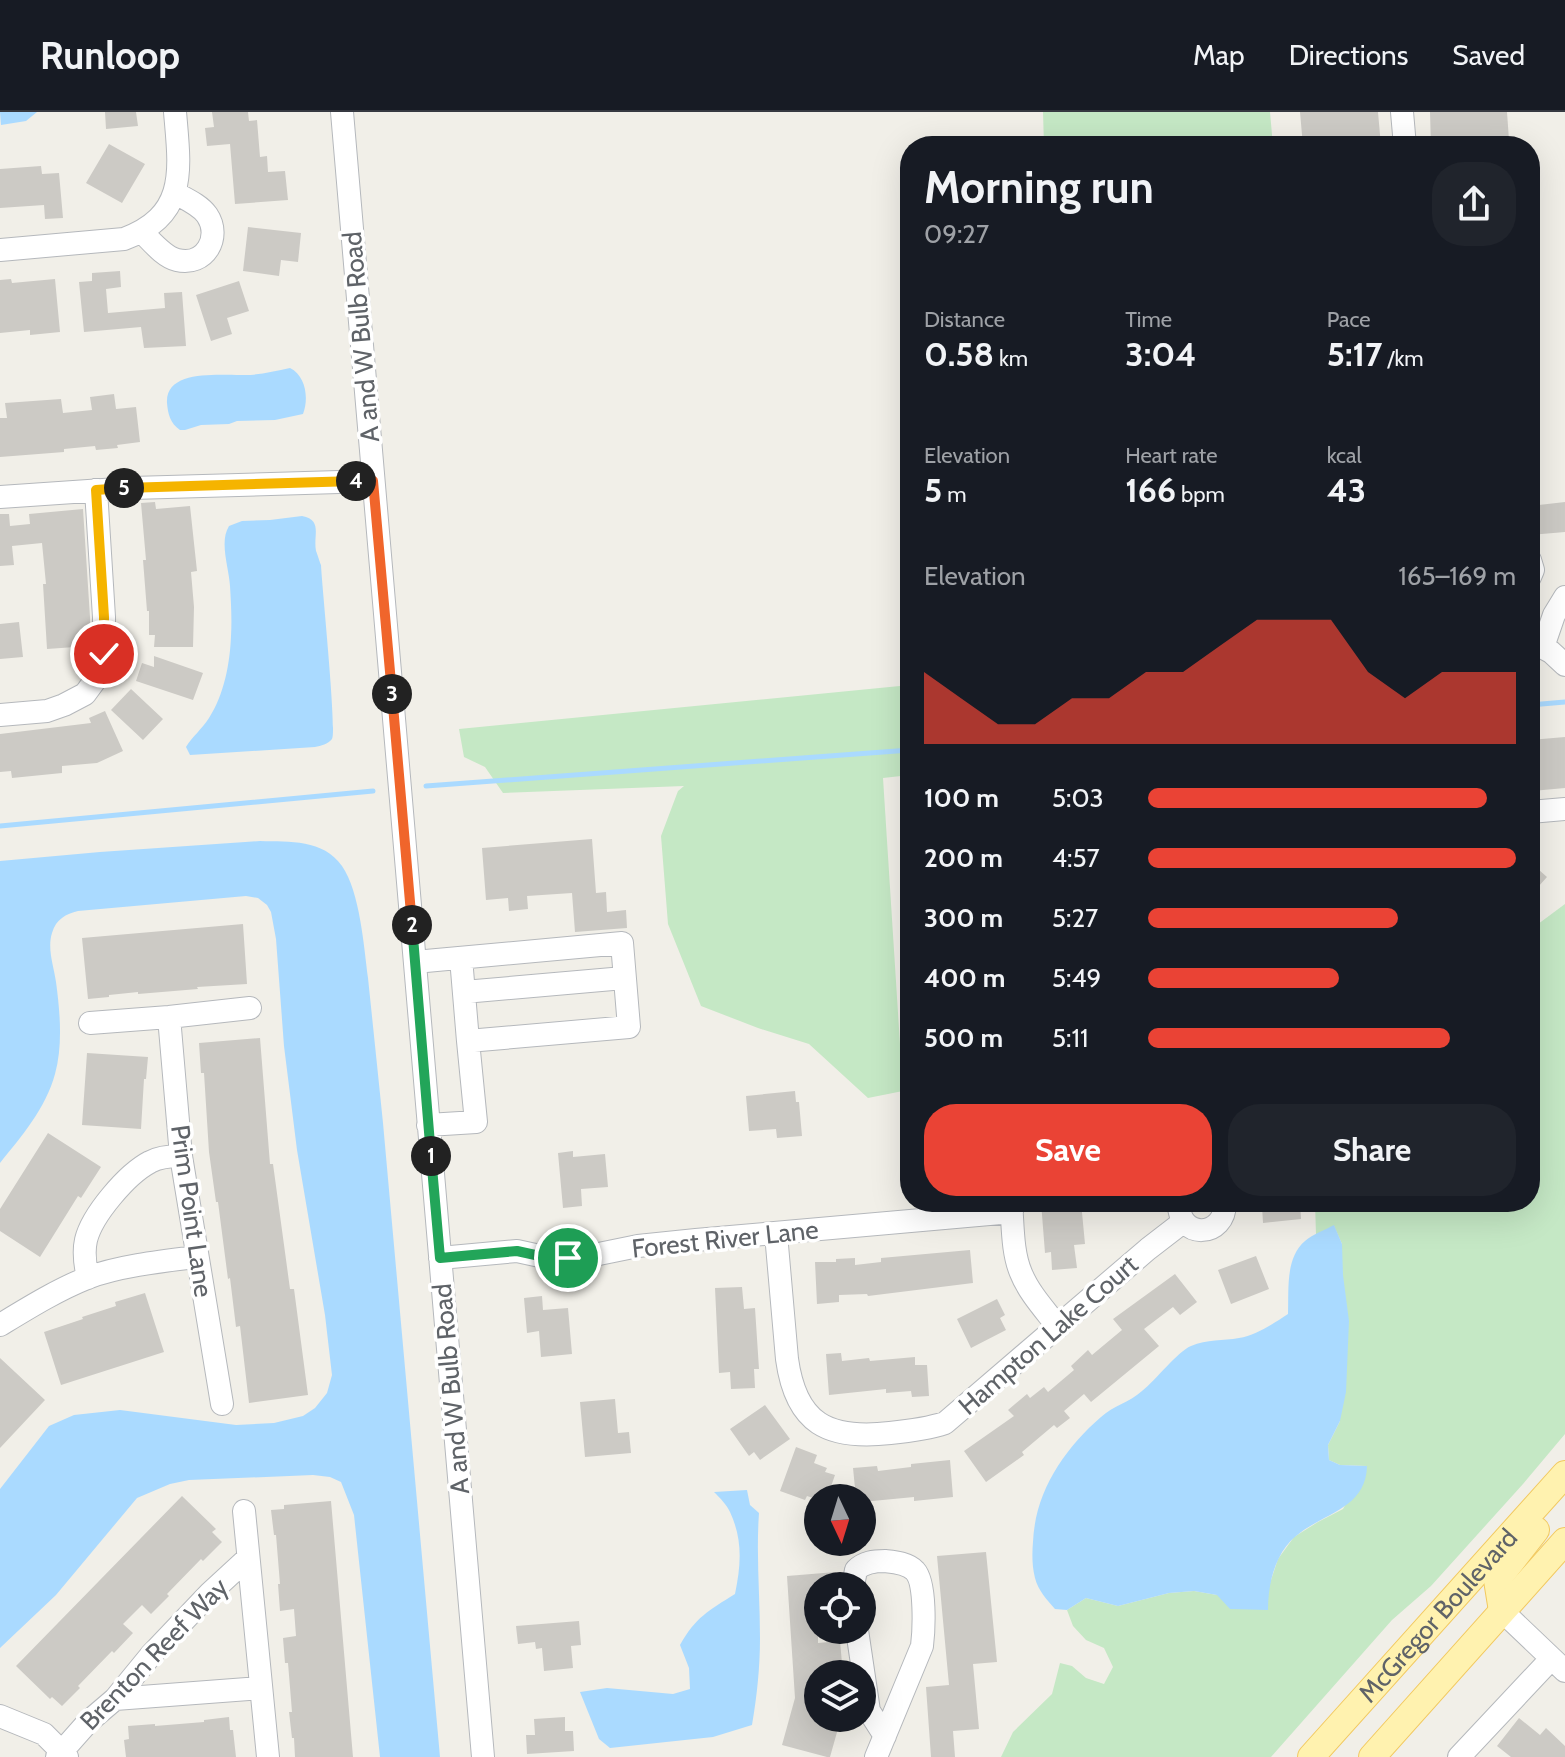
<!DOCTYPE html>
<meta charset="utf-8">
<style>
:root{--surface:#171b24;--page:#20242c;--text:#f1f3f6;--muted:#9ea1a6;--line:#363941;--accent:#ea4335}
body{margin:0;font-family:Cabin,sans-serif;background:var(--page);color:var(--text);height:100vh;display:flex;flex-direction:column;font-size:30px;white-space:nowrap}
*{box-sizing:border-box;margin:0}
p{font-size:26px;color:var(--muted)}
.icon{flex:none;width:44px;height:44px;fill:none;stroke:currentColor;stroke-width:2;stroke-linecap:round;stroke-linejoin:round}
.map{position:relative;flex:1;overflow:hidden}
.panel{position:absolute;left:900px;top:24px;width:640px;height:1076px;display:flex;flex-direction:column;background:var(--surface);border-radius:32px;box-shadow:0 8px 32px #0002}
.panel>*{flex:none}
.needle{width:52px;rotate:176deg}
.buttons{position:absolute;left:804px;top:1372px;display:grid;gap:16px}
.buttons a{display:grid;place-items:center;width:72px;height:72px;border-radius:50%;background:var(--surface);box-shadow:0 8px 32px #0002;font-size:40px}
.pin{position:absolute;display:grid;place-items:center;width:68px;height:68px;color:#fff;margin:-34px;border:4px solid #fff;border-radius:50%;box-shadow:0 2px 8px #0007}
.km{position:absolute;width:40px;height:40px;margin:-20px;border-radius:50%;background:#222;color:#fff;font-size:22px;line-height:40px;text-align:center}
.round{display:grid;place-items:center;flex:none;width:84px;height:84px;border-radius:32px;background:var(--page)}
.overview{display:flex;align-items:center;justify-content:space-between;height:136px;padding:0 24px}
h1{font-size:44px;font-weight:700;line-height:60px}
.metrics{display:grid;grid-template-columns:repeat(3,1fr);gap:12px;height:136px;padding:8px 24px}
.metrics div{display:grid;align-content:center}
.metrics b{font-size:34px;font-weight:700}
.metrics small{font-size:22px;font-weight:400}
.metrics p{font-size:22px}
.chart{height:224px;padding:16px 24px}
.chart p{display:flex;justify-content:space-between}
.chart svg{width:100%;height:144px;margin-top:8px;fill:var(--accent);opacity:.7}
.button{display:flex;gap:16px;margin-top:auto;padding:16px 24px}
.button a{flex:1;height:92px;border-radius:32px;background:var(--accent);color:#fff;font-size:32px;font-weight:700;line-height:92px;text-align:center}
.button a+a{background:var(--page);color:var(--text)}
ul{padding:0 24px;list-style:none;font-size:26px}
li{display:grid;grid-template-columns:128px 96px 1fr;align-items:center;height:60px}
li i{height:20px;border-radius:10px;background:var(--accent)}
header{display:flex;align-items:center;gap:48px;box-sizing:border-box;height:112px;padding:0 40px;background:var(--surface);border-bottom:2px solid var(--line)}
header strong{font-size:38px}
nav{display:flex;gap:44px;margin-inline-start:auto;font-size:28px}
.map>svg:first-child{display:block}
</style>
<header>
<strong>Runloop</strong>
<nav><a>Map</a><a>Directions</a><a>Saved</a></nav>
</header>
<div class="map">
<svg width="1565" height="1645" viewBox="0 0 1565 1645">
<rect width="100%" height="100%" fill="#f1efe8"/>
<!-- green -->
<path fill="#c5e8c5" d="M1043,0H1270L1273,34H1044Z
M910,573V663L883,666L903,979L868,986L809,932L758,916L701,894L668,812L661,724L678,679L684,674L503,681L485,655L464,645L459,617Z
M1565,792V1322L1523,1372L1431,1474L1392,1508L1271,1645H1001L1013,1620L1052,1582L1060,1551L1072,1554L1086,1566L1104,1572L1113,1555L1104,1536L1086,1528L1073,1514L1067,1498L1086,1486L1118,1494L1169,1481L1194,1479L1217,1483L1268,1477L1278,1447L1294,1425L1318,1410L1343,1397L1367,1354L1340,1353L1329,1348L1328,1333L1340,1309L1342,1132L1334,1114L1316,1123L1315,1090H1530V818Z"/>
<!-- water -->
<path fill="#aadaff" d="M0,0H37L26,9L1,13Z
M290,256C306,264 309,286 303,302L275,308L237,309L229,312L201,313L185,318H180C170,311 168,302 167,291C165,256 223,264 246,263C260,263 275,259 290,256Z
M302,404C323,408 313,423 316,439C317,441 320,451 321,453C322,475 337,619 332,627C328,632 321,634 315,635L190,643L186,635C192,625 202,617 209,606C224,583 230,551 231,524C232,508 231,490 230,474C229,456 219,430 229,414L242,409L270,408Z
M260,729C290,730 323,727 342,754C360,780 364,835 368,866C373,914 378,962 383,1011C402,1222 421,1434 440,1645H380L354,1403L341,1370L330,1365L313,1363L189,1368L170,1372L137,1386L56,1483L0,1536V1377L49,1314L74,1303L120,1298L236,1313L274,1311L303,1304L315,1296L327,1281L332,1263L325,1203L297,1038L284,934L276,827L271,800L267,793L258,786L246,784L78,799C66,802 56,807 52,821C47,837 54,855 56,870C60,900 63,933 55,962C46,996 21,1025 0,1051V749L100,740Z
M1334,1113L1342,1132L1343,1163L1349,1209L1346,1280L1340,1309L1328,1333L1329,1348L1340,1353L1367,1354C1366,1397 1323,1401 1296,1424C1275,1441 1268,1472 1268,1498L1230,1497L1217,1483L1194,1479L1169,1481L1118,1494L1086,1486L1067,1498L1055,1497C1047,1488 1038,1478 1035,1466C1032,1454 1032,1442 1033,1430C1035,1380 1064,1337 1101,1305C1113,1294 1130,1290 1142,1279C1156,1268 1177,1240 1191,1234C1207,1227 1223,1229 1239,1226C1257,1223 1274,1211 1288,1202C1289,1178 1285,1146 1305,1129C1313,1122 1325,1118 1334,1113Z
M747,1378L750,1393L759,1401C756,1443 760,1484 760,1526C760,1555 757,1584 752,1613L713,1625L610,1636L599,1627L580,1580L607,1576L673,1582L690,1577L689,1556L680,1533C696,1505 708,1499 735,1482C741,1453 743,1428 730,1400C727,1393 720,1386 714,1380Z"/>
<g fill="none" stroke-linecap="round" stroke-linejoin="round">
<!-- stream -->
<path stroke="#aadaff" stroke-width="5" d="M1530,593L1565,590
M426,674L910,638
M0,714L373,679"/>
</g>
<!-- building -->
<path fill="#cccac5" d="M105,0H136L138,14L106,17Z
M212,0H248L249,9L257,8L260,45L267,44L268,60L285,59L288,88L235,92L230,32L207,34L205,16L214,15Z
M1300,0H1378L1381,34H1303Z
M1430,0H1507L1509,28L1431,34Z
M109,32L145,52L122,91L86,71Z
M41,54L42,62L59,61L63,106L45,107L44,93L0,96V57Z
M248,115L301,121L298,150L281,148L279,164L243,159Z
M120,159L121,175L106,177L108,201L165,196L164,181L182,180L186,234L144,236L141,215L84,220L79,170L92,169V161Z
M11,167L12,171L55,167L60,220L30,223V218L0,221V168Z
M239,169L249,199L227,206L232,222L211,229L196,183Z
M114,282L116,297L136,295L140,330L117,333L118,336L96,338L95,334L64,337V340L0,345V306H7L5,291L61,287L63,301L92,298L90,285Z
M155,390L156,397L190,394L197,459L191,460L194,495L193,535H154L155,523H149V499H147L143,448H146L141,391Z
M1565,390V420L1530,423V394Z
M83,397L90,505V520H88L89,534L47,537L43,472H46L42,431L12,434L14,453L0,454V402H9L10,414L30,412L29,402Z
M19,510L23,545L0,547V512Z
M154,544L203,561L193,588L136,569L142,551L154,555Z
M131,577L163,607L143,628L111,598Z
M105,599L123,639L97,651L62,654V661L12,666L11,659L0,660V622L91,611L89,606Z
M1565,625V676L1532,679L1530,628Z
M592,727L596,781L606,780L607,800L626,798L627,816L575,820L572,781L527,784L528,797L509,799L508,786L486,788L482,736Z
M1530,750L1547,765L1530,784Z
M243,812L247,872L197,875L198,877L138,882V880L109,883V885L88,887L82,826Z
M260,926L270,1052H273L290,1177H294L308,1283L249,1291L240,1214L236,1215L230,1166L228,1167L218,1090H216L209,1040L204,961H201L199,931Z
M87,941L148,945L146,967H144L141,1017L82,1013Z
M795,979L796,990H799L802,1024L777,1026L776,1017L749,1019L746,984Z
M48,1021L101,1055L81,1086L78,1084L40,1145L0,1119V1097Z
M573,1039V1045L605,1042L608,1075L581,1077L582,1094L563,1096L558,1041Z
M1041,1090H1081L1085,1132L1074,1133L1077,1156L1052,1158L1051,1140L1045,1141Z
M1271,1090H1300L1301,1107L1263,1111L1262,1094L1271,1093Z
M970,1138L973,1171L868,1184L867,1182L839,1183V1190L817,1192L815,1150H836V1147L855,1146V1153L881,1150V1146Z
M1256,1144L1269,1177L1231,1192L1218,1158Z
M1175,1162L1197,1190L1180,1203L1173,1195L1144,1217L1159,1234L1091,1290L1084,1282L1064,1299L1070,1306L1057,1316L1054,1313L1022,1340L1024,1343L986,1370L964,1339L1014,1304L1008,1298L1027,1282L1030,1286L1044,1275L1048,1280L1074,1258L1071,1254L1088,1238L1092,1243L1122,1218L1113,1207Z
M742,1175L744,1197L755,1196L759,1257H754L755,1276L731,1277L730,1260L719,1261L715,1176Z
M145,1181L164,1240L61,1273L44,1220L83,1207L82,1205L116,1194L115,1190Z
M542,1184L543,1198L568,1196L572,1242L541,1245L539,1219L527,1221L524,1186Z
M997,1187L1005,1203L1000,1206L1006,1218L971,1236L957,1207Z
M841,1241L842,1249L869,1246L870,1249L915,1245V1253H927L929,1284L912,1285L911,1279L886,1281V1277L829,1283L826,1242Z
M0,1246L45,1288L0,1336Z
M615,1287L618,1321L629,1320L631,1341L585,1345L580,1290Z
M765,1293L790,1327L760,1348L754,1340L749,1344L730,1317Z
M796,1335L817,1343L814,1351L827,1356L825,1360L835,1363L827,1386H813L807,1384L805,1388L780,1379Z
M950,1348L953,1385L914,1389V1385L862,1390V1386H856L853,1356L877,1354L878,1359L911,1355V1352Z
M182,1384L216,1417L212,1420L222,1430L203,1449L201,1447L167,1482L169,1484L151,1502L142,1493L123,1512L133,1521L114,1541L112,1539L78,1574L80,1576L62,1594L52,1585L50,1587L16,1554Z
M331,1389L353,1645H295L294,1626H292L289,1600H292L288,1551H285L283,1526L296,1524L294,1497L280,1499L278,1472H280L276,1423H274L271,1398L284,1397V1393Z
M986,1440L997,1550L973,1552L979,1617L953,1619L955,1645H931L926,1575L949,1573L937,1444Z
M836,1460L838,1474H818V1531L840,1529L843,1562H818V1606H841L830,1645H827L782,1633L795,1586L787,1464Z
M579,1509L581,1533L571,1534L573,1556L544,1559L542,1536L536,1537L535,1530L518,1532L516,1514Z
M229,1605L230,1618H233L236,1645H126L124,1628L129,1627L128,1614L155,1612V1614L204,1610V1608Z
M565,1605V1619H573L574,1639L527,1642L526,1623H535L534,1607Z
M1519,1606L1540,1623L1546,1616L1565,1634V1645H1511L1497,1634Z"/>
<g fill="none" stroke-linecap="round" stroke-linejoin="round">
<defs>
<path id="minor" d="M342,0L483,1645
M1402,0L1405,34
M142,120C152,130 164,145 177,148C205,155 222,125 207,103C200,93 186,87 175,81
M0,138L124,127C188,103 180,58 175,0
M0,385L132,376L373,369
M1530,448L1533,458L1530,465
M1530,529L1551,540L1565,553
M1543,535L1554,503L1565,485
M0,603L47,599L64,593L85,582L96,567L104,542V505L96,378
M1530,700L1565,697
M461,846L468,929
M415,850L622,831L629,915L468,929L476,1010L428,1013
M464,880L624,866
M169,905L181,1044L222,1292
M90,911L169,905L250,896
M1011,1090C1013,1113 1012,1140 1021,1161C1029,1181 1045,1198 1058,1215
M1179,1090C1177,1128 1226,1127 1225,1090
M776,1122L787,1247C796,1312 828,1328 890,1321C910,1319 927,1317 945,1311L1148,1137L1183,1110
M440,1146L517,1139L549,1146H568L589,1144L638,1134L696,1128L1012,1100
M88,1166C85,1153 83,1141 86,1128C92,1103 127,1062 150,1050C159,1045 170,1044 181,1044
M0,1213C28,1196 57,1178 87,1166C118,1154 163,1149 196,1145
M244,1399L268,1645
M853,1474L856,1458C864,1450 874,1449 885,1449C894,1450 908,1451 915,1459C926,1471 924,1518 922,1534L876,1645
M1502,1499L1565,1559
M857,1518L869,1599L885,1624
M115,1587L261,1576
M0,1604L44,1622L67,1645
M57,1645L88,1610L115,1587L151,1543L210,1481L248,1446
M1459,1645L1551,1547"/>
<g id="major">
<path d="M1502,1499L1497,1468L1536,1418"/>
<path id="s1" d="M1311,1645L1565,1362"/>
<path d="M1372,1645L1565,1429"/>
</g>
</defs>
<!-- minor casing -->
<use href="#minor" stroke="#b5b8bc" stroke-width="24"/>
<!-- major casing -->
<use href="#major" stroke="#f2c960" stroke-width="28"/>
<!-- minor -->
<use href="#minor" stroke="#fff" stroke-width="22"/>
<!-- major -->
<use href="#major" stroke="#fff2af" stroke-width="26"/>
</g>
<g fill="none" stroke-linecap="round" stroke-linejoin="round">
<defs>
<path id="split-1" d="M431,1044L440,1146L517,1139L549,1146H568"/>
<path id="split-2" d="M412,813L431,1044"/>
<path id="split-3" d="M392,582L412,813"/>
<path id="split-4" d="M356,369H373L392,582"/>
<path id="split-5" d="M124,376L356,369"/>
<path id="split-6" d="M104,542V505L96,378L124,376"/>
</defs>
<!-- split-1 casing -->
<use href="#split-1" stroke="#fff" stroke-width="16"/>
<!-- split-2 casing -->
<use href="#split-2" stroke="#fff" stroke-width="16"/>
<!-- split-3 casing -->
<use href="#split-3" stroke="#fff" stroke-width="16"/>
<!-- split-4 casing -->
<use href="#split-4" stroke="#fff" stroke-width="16"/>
<!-- split-5 casing -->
<use href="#split-5" stroke="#fff" stroke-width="16"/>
<!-- split-6 casing -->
<use href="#split-6" stroke="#fff" stroke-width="16"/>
<!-- split-1 -->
<use href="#split-1" stroke="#22a559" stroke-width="10"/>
<!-- split-2 -->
<use href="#split-2" stroke="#22a559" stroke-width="10"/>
<!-- split-3 -->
<use href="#split-3" stroke="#f0652b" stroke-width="10"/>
<!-- split-4 -->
<use href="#split-4" stroke="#f0652b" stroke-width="10"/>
<!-- split-5 -->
<use href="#split-5" stroke="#f5b400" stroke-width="10"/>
<!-- split-6 -->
<use href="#split-6" stroke="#f5b400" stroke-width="10"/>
</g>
<g text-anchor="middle" stroke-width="7" stroke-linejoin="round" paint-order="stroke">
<!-- street labels -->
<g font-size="26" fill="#5f6368" stroke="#fff">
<text transform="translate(361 225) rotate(-95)" y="9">A and W Bulb Road</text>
<text transform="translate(192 1099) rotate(82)" y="9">Prim Point Lane</text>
<text transform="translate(725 1127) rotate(-6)" y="9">Forest River Lane</text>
<text transform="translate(1048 1223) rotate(-41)" y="9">Hampton Lake Court</text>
<text transform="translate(451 1277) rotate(-95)" y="9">A and W Bulb Road</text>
<text dy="9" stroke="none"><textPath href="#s1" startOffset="190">McGregor Boulevard</textPath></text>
<text transform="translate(154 1542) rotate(-46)" y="9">Brenton Reef Way</text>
</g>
</g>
</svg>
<div class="buttons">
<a><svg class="needle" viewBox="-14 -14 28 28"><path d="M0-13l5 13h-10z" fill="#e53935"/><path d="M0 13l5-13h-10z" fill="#9ea1a6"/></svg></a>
<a><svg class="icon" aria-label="locate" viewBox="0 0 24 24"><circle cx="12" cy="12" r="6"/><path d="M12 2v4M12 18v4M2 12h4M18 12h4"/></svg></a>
<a><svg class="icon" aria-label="layers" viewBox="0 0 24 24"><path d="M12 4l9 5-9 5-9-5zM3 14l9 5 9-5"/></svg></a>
</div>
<div class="pin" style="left:568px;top:1146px;background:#1e9e55"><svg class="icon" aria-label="arrive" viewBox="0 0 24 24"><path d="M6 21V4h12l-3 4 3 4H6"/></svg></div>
<div class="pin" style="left:104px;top:542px;background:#d93025"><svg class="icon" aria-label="check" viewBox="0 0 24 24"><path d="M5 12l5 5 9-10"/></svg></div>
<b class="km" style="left:431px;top:1044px">1</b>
<b class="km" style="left:412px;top:813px">2</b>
<b class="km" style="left:392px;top:582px">3</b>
<b class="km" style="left:356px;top:369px">4</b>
<b class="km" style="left:124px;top:376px">5</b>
<section class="panel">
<div class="overview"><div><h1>Morning run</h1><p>09:27</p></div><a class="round"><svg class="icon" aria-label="share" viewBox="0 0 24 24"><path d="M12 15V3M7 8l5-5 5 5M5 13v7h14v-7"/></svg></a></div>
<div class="metrics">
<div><p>Distance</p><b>0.58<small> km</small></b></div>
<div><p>Time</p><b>3:04</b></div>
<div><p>Pace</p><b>5:17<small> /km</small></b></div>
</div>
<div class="metrics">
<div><p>Elevation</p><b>5<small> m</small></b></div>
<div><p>Heart rate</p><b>166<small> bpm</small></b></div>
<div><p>kcal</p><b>43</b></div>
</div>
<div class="chart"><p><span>Elevation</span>165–169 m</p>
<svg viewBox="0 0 160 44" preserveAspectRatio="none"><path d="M0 44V22L10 30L20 38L30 38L40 30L50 30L60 22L70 22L80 14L90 6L100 6L110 6L120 22L130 30L140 22L150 22L160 22V44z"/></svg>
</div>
<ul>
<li><b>100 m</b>5:03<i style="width:92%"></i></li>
<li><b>200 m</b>4:57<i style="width:100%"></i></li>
<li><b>300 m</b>5:27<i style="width:68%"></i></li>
<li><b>400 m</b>5:49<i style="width:52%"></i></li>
<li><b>500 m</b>5:11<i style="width:82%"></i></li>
</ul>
<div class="button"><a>Save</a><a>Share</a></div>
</section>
</div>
